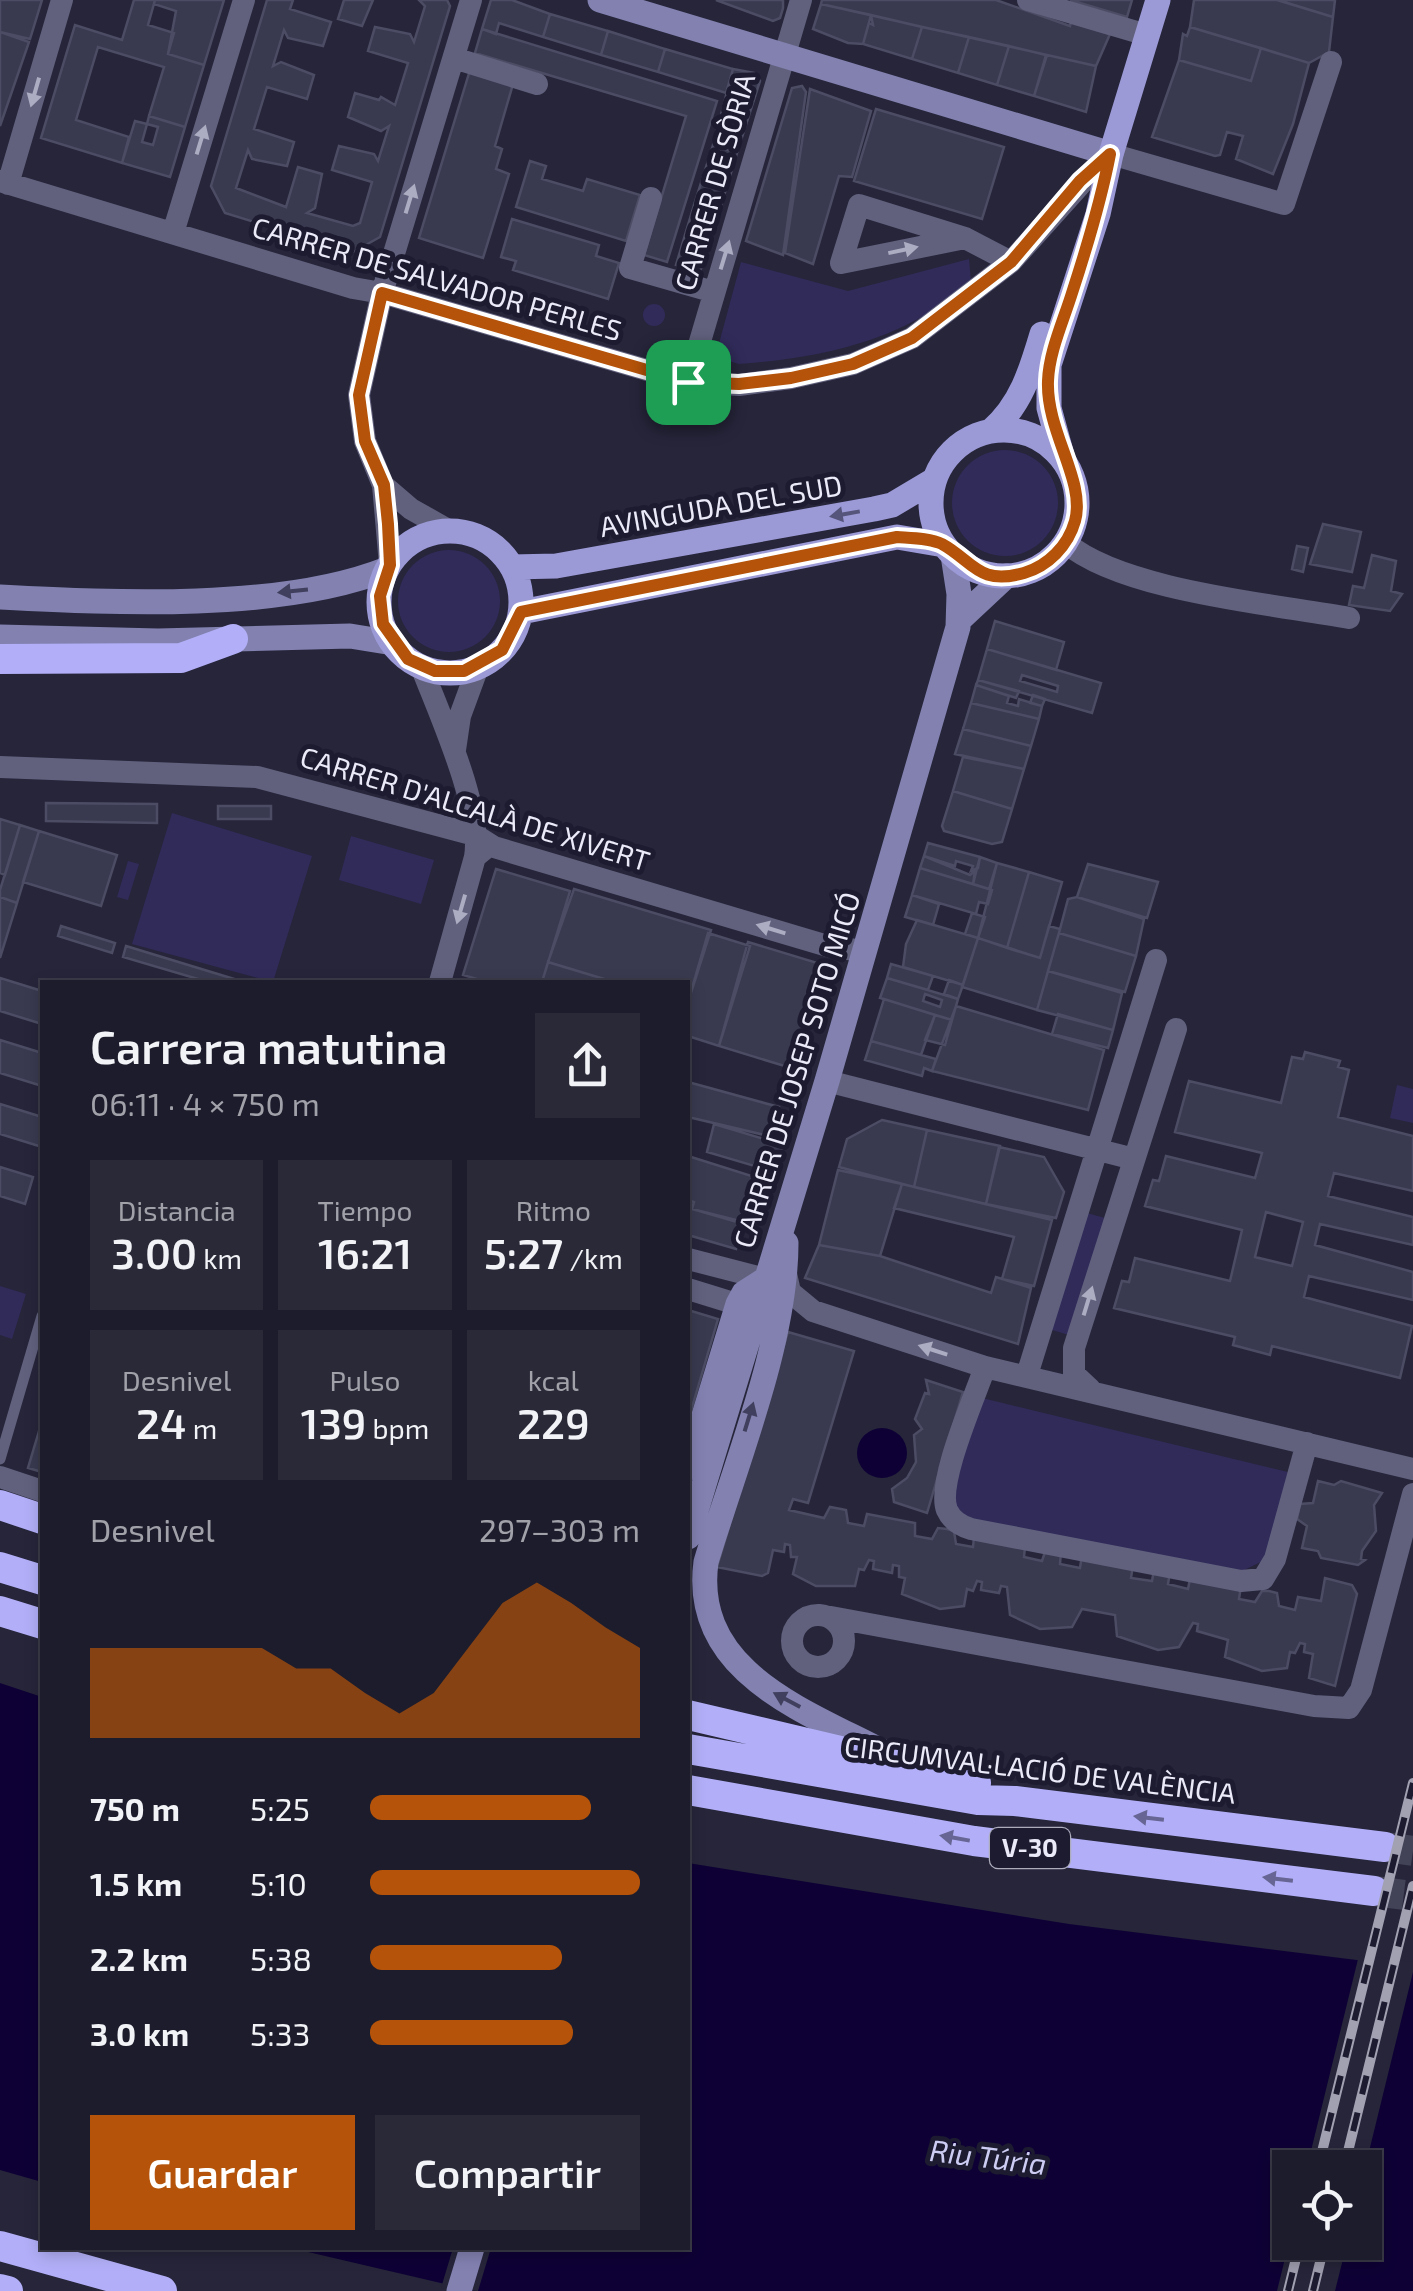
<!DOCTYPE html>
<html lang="es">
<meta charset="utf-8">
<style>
:root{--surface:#1c1c2c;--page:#292938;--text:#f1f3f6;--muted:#a0a1a9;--line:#3a3a48;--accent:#b45309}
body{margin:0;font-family:"Exo 2",sans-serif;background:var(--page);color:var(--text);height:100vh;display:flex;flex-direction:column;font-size:38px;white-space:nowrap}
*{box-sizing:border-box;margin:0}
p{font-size:32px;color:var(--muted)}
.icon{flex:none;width:55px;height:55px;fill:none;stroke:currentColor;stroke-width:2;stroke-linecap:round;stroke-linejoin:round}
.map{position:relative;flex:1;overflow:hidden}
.side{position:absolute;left:40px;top:980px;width:650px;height:1270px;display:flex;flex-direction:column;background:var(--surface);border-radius:0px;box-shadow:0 5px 15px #0003,0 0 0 2px var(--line)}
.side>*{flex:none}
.fabs{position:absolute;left:1272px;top:2150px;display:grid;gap:20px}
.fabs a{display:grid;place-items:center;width:110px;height:110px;border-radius:0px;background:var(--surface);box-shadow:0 5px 15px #0003,0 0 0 2px var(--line);font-size:50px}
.pin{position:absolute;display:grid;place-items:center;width:85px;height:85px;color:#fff;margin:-42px;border-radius:20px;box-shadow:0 5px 15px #0006}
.round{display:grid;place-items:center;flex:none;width:105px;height:105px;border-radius:0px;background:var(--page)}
.head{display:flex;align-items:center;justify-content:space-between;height:170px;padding:0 50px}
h1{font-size:45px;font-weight:600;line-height:75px}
.figures{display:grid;grid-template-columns:repeat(3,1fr);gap:15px;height:170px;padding:10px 50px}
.figures div{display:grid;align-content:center;border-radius:0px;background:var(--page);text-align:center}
.figures b{font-size:42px;font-weight:600}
.figures small{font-size:28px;font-weight:400}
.figures p{font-size:28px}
.chart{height:280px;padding:20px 50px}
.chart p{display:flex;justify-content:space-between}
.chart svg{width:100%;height:180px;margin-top:10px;fill:var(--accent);opacity:.7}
.primary-button{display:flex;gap:20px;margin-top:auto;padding:20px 50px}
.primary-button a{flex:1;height:115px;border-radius:0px;background:var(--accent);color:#fff;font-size:40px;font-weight:600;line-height:115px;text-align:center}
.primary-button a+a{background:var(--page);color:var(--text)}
ul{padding:0 50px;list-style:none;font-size:32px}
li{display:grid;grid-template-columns:160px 120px 1fr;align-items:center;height:75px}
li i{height:25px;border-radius:12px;background:var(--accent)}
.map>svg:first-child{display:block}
</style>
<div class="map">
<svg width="1413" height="2291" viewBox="0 0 1413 2291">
<rect width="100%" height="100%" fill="#26253a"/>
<!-- green -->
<path fill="#302b59" d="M969,259L971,282C906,340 823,358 739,364L722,359L717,351L741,262L848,291Z
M643 315a11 11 0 1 1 22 0a11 11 0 1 1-22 0Z
M952 503a53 53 0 1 1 106 0a53 53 0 1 1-106 0Z
M398 601a51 51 0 1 1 102 0a51 51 0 1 1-102 0Z
M172,813L312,856L273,982L132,944Z
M351,836L434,860L421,904L339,880Z
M128,861L139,864L128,900L117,897Z
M1397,1085L1413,1089V1123L1390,1118Z
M1087,1213L1105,1218L1069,1335L1052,1330Z
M0,1286L26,1294L12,1339L0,1335Z
M982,1398L1288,1472L1265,1560L1242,1571L972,1520L956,1509L953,1489Z"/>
<!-- water -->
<path fill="#0e0035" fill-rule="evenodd" d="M857 1453a25 25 0 1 1 50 0a25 25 0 1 1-50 0Z
M0,1683L42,1697V2182L0,2170Z
M688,1863L1069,1924L1413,1967V2291H475L291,2248H688ZM1290,2168H1365V2242H1290Z"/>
<!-- pier -->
<path fill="#26253a" d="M1359,1955L1413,1962V1972L1365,2168L1307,2167Z
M1290,2238V2242L1347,2243L1335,2291H1277Z
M453,2248H491L478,2291L441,2288Z"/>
<!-- building -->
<path fill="#393950" stroke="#4c4c64" stroke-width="2.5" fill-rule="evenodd" d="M0,0H42L30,39L0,32Z
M134,0H155L148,25L174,33L168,54L204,65L185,127L149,116L164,67L98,47L76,120L129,137L122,163L41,138L75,25L122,40Z
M155,0H224L204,65L168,54L176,11L154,4Z
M267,0H293L290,9L331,22L323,46L288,38L284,30L273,66L281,62L314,75L307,99L267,87L254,129L294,142L287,166L252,159L248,150L236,188L286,207L298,167L322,174L315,208L307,213L353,226L360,223L372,182L332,170L339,146L374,154L378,161L389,126L381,131L348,117L355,93L379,100L381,97L395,105L408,63L368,51L375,27L410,34L414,42L425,6L419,0H447L450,6L380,237L353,252L225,213L211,186Z
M344,0H373L362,26L338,19Z
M491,0H512L550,14L543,37L499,23L496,34L482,29Z
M716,0H783V8L780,18L773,21Z
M822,0H996L1070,26L1071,22L1110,34L1096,66L821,4Z
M1070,0H1132L1127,17Z
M1194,0H1277L1333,17L1329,52L1309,63L1190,27Z
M1278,0H1335L1333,17Z
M821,4L871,15L863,44L848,43L813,29Z
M550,14L608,31L601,55L543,37Z
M871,15L922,27L912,59L863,44L869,23L873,25Z
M922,27L969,37L958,73L912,59Z
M1190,27L1261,48L1251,81L1179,60L1183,34L1187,36Z
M482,29L717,101L667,262L644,255L686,116L475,53Z
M608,31L665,49L658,72L601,55Z
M0,32L29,42L0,126Z
M969,37L1009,46L997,85L958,73Z
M1009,46L1046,55L1034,96L997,85Z
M1261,48L1309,63L1293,124L1273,174L1236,159L1243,136L1227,132L1220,155L1215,156L1152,137L1179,60L1251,81Z
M665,49L733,69L726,93L658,72Z
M1047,55L1096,66L1086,112L1034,96Z
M733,69L754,73L760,81L737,153L713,145Z
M470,70L513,84L495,146L502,149L496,169L509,174L483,258L419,238Z
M802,86L806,92L783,255L746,241L792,88Z
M810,89L871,111L852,177L839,176L813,264L785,253Z
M876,109L1004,147L982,219L854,181Z
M149,116L185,127L170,177L122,163L135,121L147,124ZM147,124L158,127L153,145L142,142Z
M713,145L737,153L719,212L694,205Z
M530,161L546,166L542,179L583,191L587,179L640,195L626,241L516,207Z
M694,205L719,212L700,272L676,265Z
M512,219L599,245L596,256L619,263L608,299L513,270L516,261L501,257Z
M1323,524L1361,532L1352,572L1310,564Z
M1297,546L1308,548L1303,572L1292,569Z
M1372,555L1396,561L1391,591L1402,594L1390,611L1349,605L1353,586L1364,588Z
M995,621L1064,642L1056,670L987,649Z
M987,649L1101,683L1092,713L978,680ZM1022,675L1058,686L1057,692L1020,681Z
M978,680L1019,691L1016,698L976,685Z
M976,685L1009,696L1007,703L1018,706L1019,699L1042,706L1039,719L971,703Z
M1033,695L1045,699L1042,706L1030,703Z
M971,703L1039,719L1031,746L963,729Z
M963,729L1031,746L1024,769L955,754Z
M963,757L1024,769L1012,809L953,791Z
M953,791L1012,809L1002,842L992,844L944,831L942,826Z
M46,803L157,804V823L46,821Z
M218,806H271V819H218Z
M0,819L20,825L5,875L0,873Z
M20,825L39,831L17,903L0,897V890Z
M39,831L117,855L101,906L23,882Z
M928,843L980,857L978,868L971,871L973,866L956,861L955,866L924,856Z
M924,856L970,875L975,871L973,884L920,868Z
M980,857L997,863L989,889L973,884Z
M997,863L1029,872L1007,948L978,938Z
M1088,864L1158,882L1147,918L1077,897Z
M920,868L992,890L988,904L979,902L976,914L912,895Z
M496,869L570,891L542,982H487L463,975Z
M1029,872L1062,882L1040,958L1007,948Z
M574,889L711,930L688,1002V982H614L548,962Z
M912,895L939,904L933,925L905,917Z
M0,897L17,903L0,958Z
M1077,897L1144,919L1136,956L1059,933L1068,899Z
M972,913L985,917L978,938L965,934Z
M917,920L978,938L963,985L903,967L906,944Z
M61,926L115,943L112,953L58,936Z
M1049,926L1060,929L1037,1010L962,987L978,938L1040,958Z
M708,933L750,946L719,1046L688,1036V1002Z
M1059,933L1136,956L1125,992L1048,971Z
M748,942L824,965L791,1068L719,1046Z
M126,946L244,982H208L123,957Z
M548,962L551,963L614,982H542Z
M891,964L933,976L928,990L887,978Z
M1048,971L1122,993L1113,1030L1037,1010Z
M0,978L42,991V1024L0,1011Z
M887,978L958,999L952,1020L880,998ZM925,994L942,1000L940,1007L923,1001Z
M949,980L963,985L958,999L944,994Z
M884,999L935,1015L921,1055L871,1041Z
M956,1006L1104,1050L1088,1110L932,1071Z
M1058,1014L1113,1030L1108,1048L1052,1034Z
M935,1015L952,1020L945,1045L925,1040Z
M0,1040L42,1053V1086L0,1073Z
M871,1041L936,1059L932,1071L924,1068L922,1076L865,1060Z
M1305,1052L1340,1061L1338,1067L1349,1070L1338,1117L1413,1136V1191L1334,1173L1328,1196L1413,1217V1245L1320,1224L1315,1245L1413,1272V1300L1309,1276L1304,1297L1412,1326L1400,1378L1272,1346L1270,1355L1233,1345L1235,1337L1114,1308L1122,1281L1129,1282L1135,1258L1230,1281L1242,1230L1145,1206L1153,1180L1159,1181L1166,1156L1255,1178L1262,1153L1175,1132L1189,1081L1281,1103L1292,1057L1303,1059ZM1266,1212L1303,1222L1292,1266L1255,1257Z
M688,1082L779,1107L773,1137L688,1117Z
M0,1104L42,1117V1147L0,1134Z
M882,1120L927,1130L914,1187L839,1167L847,1139Z
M714,1124L784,1145L775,1172L707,1152Z
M927,1130L1000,1146L986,1204L914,1187Z
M999,1147L1044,1157L1064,1192L1056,1218L986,1204Z
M688,1156L758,1178L748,1223L692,1209L694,1202L688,1200Z
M0,1167L33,1177L25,1204L0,1196Z
M838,1170L902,1184L880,1256L819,1245Z
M902,1184L1052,1220L1034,1286L1002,1279L1014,1237L894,1208Z
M688,1200L694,1202L692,1209L744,1224L736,1249L688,1235Z
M819,1245L880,1256L991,1293L996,1277L1031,1288L1018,1344L805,1278Z
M688,1310L718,1319L688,1421Z
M788,1332L854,1351L808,1503L793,1499L789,1510L824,1518L830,1507L841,1509L846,1510L848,1523L864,1526L867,1514L915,1523V1536L932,1539L938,1528L947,1529L954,1531L956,1544L973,1547L974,1537L1025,1547L1024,1557L1042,1561L1046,1549L1061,1552L1060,1564L1080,1568L1082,1555L1133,1565L1131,1578L1152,1581L1154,1570L1170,1572L1168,1584L1188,1589L1190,1579L1241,1586L1239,1599L1255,1602L1262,1591H1269L1277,1593L1279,1606L1295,1610L1298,1597L1321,1601L1325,1578L1352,1585L1357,1594L1335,1686L1309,1678L1313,1654L1304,1652L1305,1644L1300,1643L1295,1653L1290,1652L1287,1668L1262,1671L1225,1657L1228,1640L1197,1631L1198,1624L1193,1623L1179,1647L1158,1650L1117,1636L1115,1615L1082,1609L1072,1627L1040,1629L1010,1615L1007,1587L1001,1586L999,1593L981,1590L982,1582L977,1581L973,1591L967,1589L964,1606L940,1609L902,1594L905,1578L899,1577V1566L893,1565L892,1573L873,1569L874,1561L869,1560L864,1570L859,1569L855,1586H816L793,1574L797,1557H791L790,1545L785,1544L784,1552L773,1550L768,1573L762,1576L717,1567Z
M926,1380L963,1392L927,1513L894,1502L892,1489L907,1478L916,1462L914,1435L922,1429L915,1419L925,1393L929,1394Z
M42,1421V1472L28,1468Z
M1318,1481L1334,1485L1341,1481L1382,1493L1374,1505L1376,1531L1362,1551L1361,1559L1365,1560L1358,1565L1321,1558L1318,1551L1302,1548L1307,1526L1297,1519L1300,1504L1313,1503Z"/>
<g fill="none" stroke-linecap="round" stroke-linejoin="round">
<!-- highway-tunnel -->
<path stroke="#434357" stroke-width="30" stroke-dasharray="30 15" stroke-linecap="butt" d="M1385,1847L1413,1851
M1374,1891L1413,1896"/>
<!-- lane -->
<path stroke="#61617e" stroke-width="11" d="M0,1459L42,1316"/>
<!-- street -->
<path stroke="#61617e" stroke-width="22" d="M1028,0L1147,35
M454,58L537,84
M1111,154L1284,204L1331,62
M0,181L353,288L382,293L688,382L739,385L791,378L853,364L912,338L1011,262L1098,165
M8,184L62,0
M651,198L630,268L714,292
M173,233L244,0
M965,238L841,263L859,205L965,238L1011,262
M688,382L801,0
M383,485L411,509L450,531
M1066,543C1123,591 1273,604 1349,618
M390,565L383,485L365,441L359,395L382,293L471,0
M421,666C439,713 483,809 475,857
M455,750L460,716L478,667
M0,767L257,777L475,835L494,847L831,947L865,951
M440,982L475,857L486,848
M827,1081L1134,1159
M688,1259L766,1279
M786,1274L790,1292L813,1311L985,1367L1413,1469
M688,1289L756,1310
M985,1367C975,1397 936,1483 947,1510C952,1521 961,1526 971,1529L1241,1581L1263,1579L1275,1559L1307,1443
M1027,1375L1156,960
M1090,1389L1074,1374V1348L1176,1029
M0,1477L42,1491
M820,1615L1314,1706L1349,1708L1361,1690L1413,1494
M792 1641a26 26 0 1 1 52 0a26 26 0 1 1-52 0Z"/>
<!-- secondary -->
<path stroke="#8281b0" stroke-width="25" d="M600,0L1111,154
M0,597C115,603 281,611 387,569
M960,619L1006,576
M0,637L158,641L350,636L393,643
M786,1243C786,1343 735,1465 706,1562C691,1674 809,1712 889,1755
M688,1468L738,1304L744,1293L766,1279
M688,1537L827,1081L958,627L959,594L953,555
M459,2291L472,2248"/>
<!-- primary -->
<path stroke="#9b99d6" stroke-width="25" d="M931 503a73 73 0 1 1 146 0a73 73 0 1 1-146 0Z
M991,431C1021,405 1031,371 1042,334
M1063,459L1049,408V365L1098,214L1111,154L1158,0
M379 602a71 71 0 1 1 142 0a71 71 0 1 1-142 0Z
M512,567L556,566L874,509L892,505L934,480
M521,612L897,537L944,545"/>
<!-- highway -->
<path stroke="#b2aff8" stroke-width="30" d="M0,659L181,658L233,639
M0,1505L42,1519
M0,1567L42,1580
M0,1611L42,1624
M688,1715L976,1783
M688,1749L978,1800L1015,1801L1385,1847
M688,1790L974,1841L1374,1891
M0,2246L162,2291
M0,2289L8,2291"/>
<defs>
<path id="rail" d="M1318,2168L1413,1783
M1344,2168L1413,1886
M1288,2291L1300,2242
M1313,2291L1325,2242"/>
</defs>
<!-- rail casing -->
<use href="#rail" stroke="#a1a1b2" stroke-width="10"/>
<!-- rail -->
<use href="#rail" stroke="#1c1b30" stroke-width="6" stroke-dasharray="19" stroke-linecap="butt"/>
</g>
<!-- one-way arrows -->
<defs><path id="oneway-solid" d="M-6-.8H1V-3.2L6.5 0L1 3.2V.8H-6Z" transform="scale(2.5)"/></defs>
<g fill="#acacc2">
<use href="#oneway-solid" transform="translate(35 92) rotate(106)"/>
<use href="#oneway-solid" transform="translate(201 140) rotate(-73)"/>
<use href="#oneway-solid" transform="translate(410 199) rotate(-73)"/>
<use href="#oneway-solid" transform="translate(903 250) rotate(-12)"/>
<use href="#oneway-solid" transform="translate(725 255) rotate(-73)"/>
<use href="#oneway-solid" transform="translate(461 909) rotate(106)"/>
<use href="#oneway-solid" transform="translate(771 929) rotate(-163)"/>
<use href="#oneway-solid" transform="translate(1088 1301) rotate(-73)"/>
<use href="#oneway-solid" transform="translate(933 1350) rotate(-162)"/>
</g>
<use fill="#55547b" href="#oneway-solid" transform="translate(845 514) rotate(170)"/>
<g fill="#403f5d">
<use href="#oneway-solid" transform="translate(293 591) rotate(174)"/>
<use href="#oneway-solid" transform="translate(749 1417) rotate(-73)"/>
<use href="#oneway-solid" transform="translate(787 1700) rotate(-152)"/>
</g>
<g fill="#676594">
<use href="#oneway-solid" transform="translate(1149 1818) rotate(-173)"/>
<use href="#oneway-solid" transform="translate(955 1838) rotate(-170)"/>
<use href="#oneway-solid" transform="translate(1278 1879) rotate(-173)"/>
</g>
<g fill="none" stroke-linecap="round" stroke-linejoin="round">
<defs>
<path id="route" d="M1110,154C1101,201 1087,247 1072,293C1063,322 1049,352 1048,381C1046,432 1086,481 1075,521C1068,546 1048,566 1024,573C978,586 973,561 942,544C930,538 911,538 897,537L521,612L502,650L464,671H435L408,659L383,624L380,596L390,565L388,524L384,485L365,441L359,395L382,293L688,382L739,384L791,378L853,364L912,338L1011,262L1080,181Z"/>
</defs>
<!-- route casing -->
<use href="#route" stroke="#fff" stroke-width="20"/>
<!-- route -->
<use href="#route" stroke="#b45309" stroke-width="12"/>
</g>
<g text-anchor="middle" stroke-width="10" stroke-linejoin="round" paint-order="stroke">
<!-- shield labels -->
<rect fill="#1c1b30" stroke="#acacbd" stroke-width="2.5" x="990" y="1828" width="80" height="40" rx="8"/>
<g font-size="25" font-weight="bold" fill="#eaeaf9">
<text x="1030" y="1857">V-30</text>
</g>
<!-- street labels -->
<g font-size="28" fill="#eaeaf9" stroke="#1c1b30">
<text transform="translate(715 182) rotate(-74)" y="10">CARRER DE SÒRIA</text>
<text transform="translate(437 279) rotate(16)" y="10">CARRER DE SALVADOR PERLES</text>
<text transform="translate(721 506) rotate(-10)" y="10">AVINGUDA DEL SUD</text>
<text transform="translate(475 809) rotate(17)" y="10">CARRER D'ALCALÀ DE XIVERT</text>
<text transform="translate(797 1070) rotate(-73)" y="10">CARRER DE JOSEP SOTO MICÓ</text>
<text transform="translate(1040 1770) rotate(7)" y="10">CIRCUMVAL·LACIÓ DE VALÈNCIA</text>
</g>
<!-- water labels -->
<g font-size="30" font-style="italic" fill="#cdcdf4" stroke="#1c1b30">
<text transform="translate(988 2158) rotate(7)" y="10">Riu Túria</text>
</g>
</g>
</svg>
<div class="fabs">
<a><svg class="icon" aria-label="locate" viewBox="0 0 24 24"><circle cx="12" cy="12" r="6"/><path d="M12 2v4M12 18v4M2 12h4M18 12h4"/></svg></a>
</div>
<div class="pin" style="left:688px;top:382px;background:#1e9e55"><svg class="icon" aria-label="arrive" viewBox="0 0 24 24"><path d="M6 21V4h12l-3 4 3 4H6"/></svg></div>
<section class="side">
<div class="head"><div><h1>Carrera matutina</h1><p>06:11 · 4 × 750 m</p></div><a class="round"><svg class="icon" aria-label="share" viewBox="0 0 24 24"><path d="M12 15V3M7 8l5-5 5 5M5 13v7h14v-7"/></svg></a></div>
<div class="figures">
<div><p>Distancia</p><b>3.00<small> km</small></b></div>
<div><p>Tiempo</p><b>16:21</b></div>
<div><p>Ritmo</p><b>5:27<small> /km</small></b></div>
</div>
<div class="figures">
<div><p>Desnivel</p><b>24<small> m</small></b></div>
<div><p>Pulso</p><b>139<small> bpm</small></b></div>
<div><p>kcal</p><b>229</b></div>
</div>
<div class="chart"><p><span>Desnivel</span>297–303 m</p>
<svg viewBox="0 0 160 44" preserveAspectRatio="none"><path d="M0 44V22L10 22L20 22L30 22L40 22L50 22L60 27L70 27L80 33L90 38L100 33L110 22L120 11L130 6L140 11L150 17L160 22V44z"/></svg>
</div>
<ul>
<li><b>750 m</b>5:25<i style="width:82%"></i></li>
<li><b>1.5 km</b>5:10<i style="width:100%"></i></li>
<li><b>2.2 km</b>5:38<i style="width:71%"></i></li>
<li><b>3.0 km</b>5:33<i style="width:75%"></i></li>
</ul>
<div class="primary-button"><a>Guardar</a><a>Compartir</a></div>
</section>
</div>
